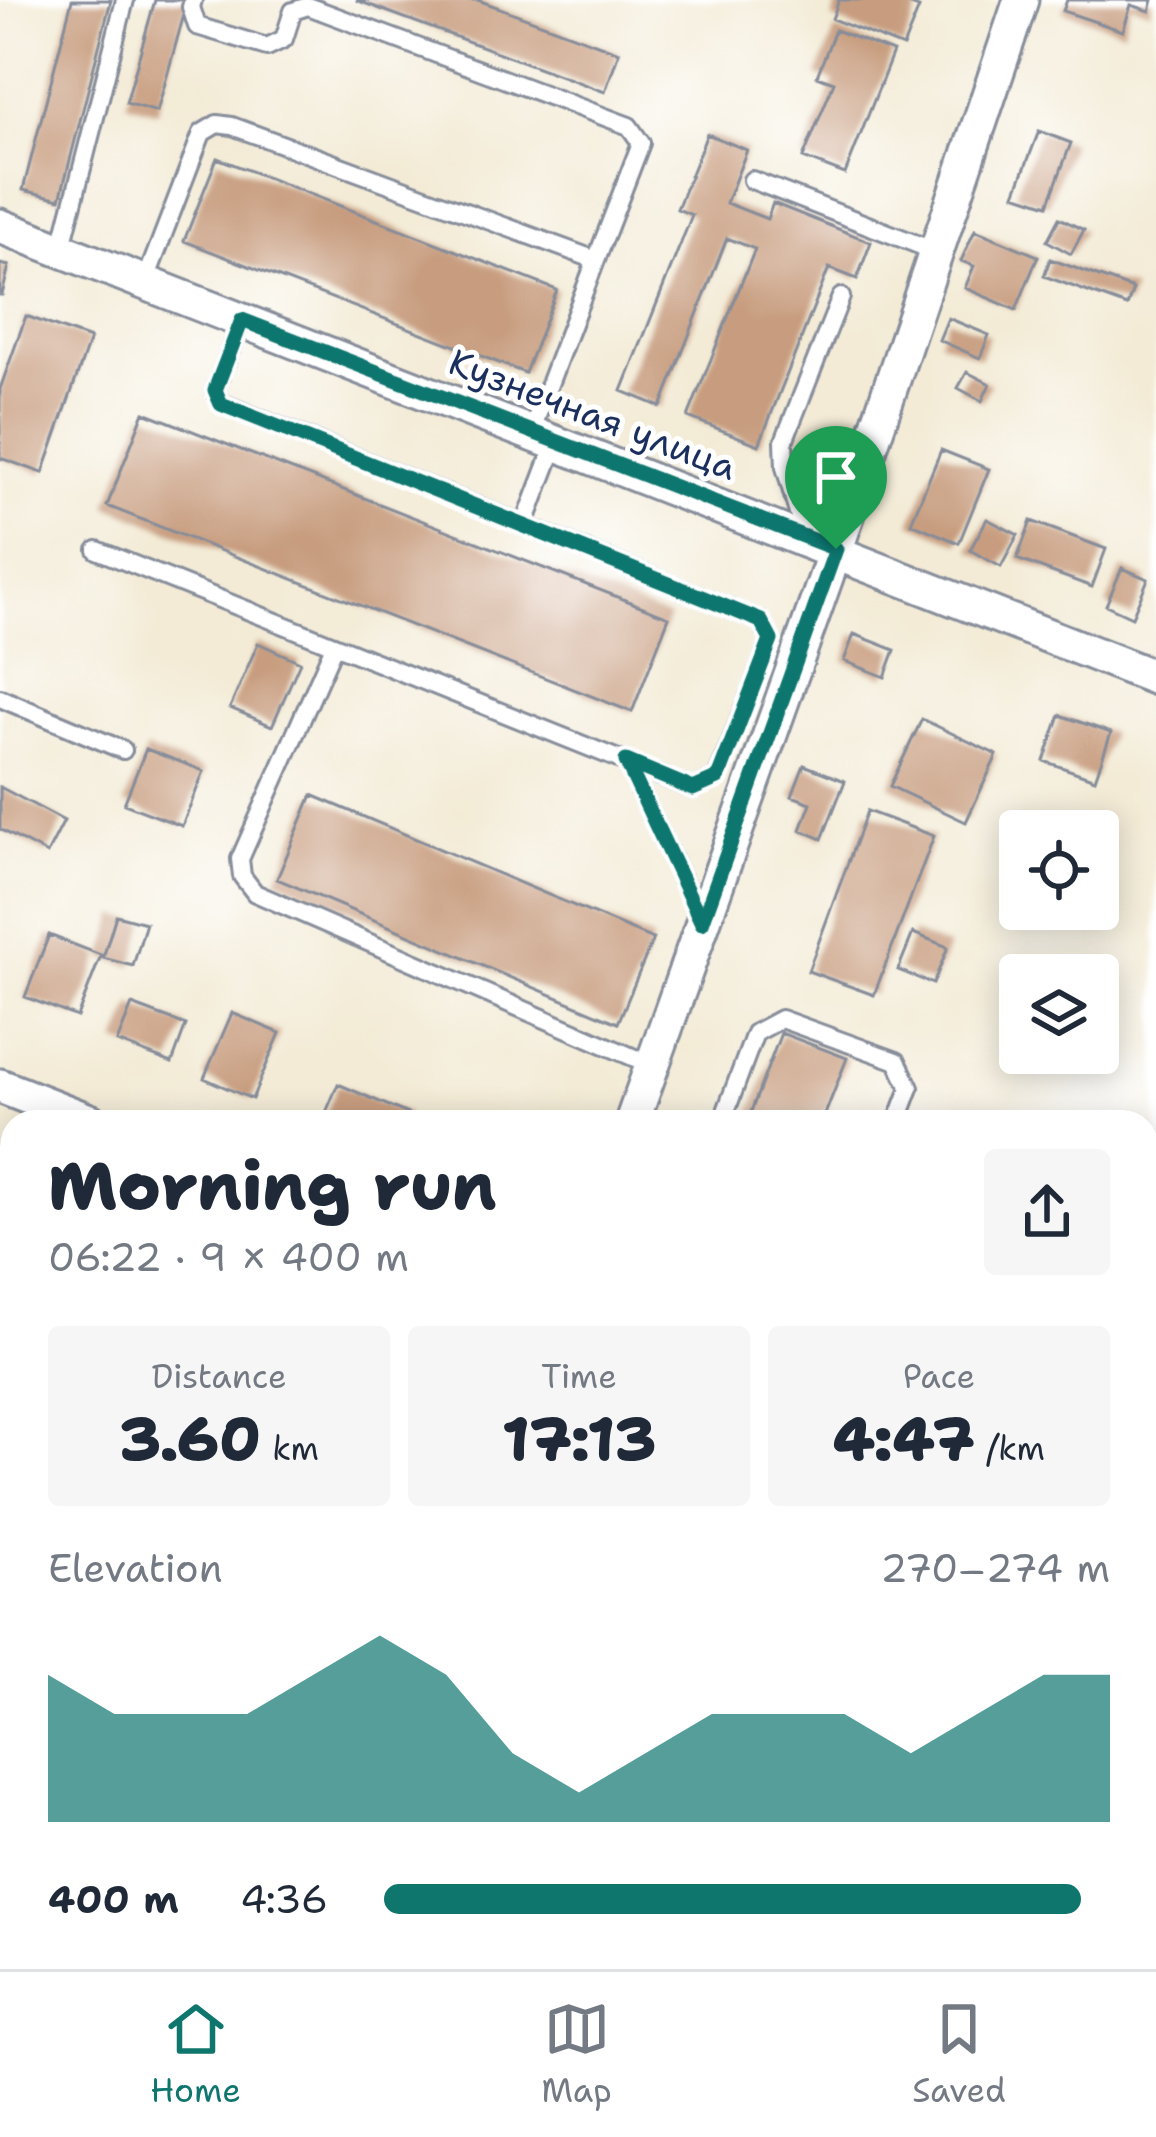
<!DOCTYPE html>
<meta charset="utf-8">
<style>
:root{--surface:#fff;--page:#f6f6f7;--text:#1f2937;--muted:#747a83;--line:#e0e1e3;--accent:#0f766e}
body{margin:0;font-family:"Shantell Sans",sans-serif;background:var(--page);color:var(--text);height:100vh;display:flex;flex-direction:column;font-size:45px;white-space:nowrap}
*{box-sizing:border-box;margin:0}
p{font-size:39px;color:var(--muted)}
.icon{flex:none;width:66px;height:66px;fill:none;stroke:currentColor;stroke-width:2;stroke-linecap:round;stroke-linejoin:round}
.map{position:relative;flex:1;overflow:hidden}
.details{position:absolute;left:0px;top:1110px;width:1158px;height:861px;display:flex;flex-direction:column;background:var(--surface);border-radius:36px 36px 0 0;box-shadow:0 6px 30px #0003}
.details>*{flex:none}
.fabs{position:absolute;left:999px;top:810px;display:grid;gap:24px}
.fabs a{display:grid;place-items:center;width:120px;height:120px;border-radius:12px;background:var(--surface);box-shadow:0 6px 30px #0003;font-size:60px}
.pin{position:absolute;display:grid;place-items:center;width:102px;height:102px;color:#fff;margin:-123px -51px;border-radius:50% 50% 50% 0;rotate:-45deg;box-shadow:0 0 12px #0007}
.pin .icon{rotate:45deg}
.round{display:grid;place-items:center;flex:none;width:126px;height:126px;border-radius:12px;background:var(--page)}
.headline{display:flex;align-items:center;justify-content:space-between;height:204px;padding:0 48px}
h1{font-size:66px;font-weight:800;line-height:90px}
.stats{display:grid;grid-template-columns:repeat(3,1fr);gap:18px;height:204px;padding:12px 48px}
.stats div{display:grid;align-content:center;border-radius:12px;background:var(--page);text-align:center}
.stats b{font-size:60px;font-weight:800}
.stats small{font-size:33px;font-weight:400}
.stats p{font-size:33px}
.chart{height:336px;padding:24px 48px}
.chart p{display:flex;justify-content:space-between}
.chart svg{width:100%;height:216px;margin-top:12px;fill:var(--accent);opacity:.7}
ul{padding:0 48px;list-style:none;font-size:39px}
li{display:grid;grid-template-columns:192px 144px 1fr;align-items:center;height:90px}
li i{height:30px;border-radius:15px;background:var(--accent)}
.tabs{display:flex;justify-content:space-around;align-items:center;height:168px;border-top:3px solid var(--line);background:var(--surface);font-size:33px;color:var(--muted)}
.tabs a{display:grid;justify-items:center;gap:6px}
.tabs .active{color:var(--accent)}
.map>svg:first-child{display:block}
</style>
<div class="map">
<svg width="1156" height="1969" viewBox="0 0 1156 1969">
<rect width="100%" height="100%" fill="#fff"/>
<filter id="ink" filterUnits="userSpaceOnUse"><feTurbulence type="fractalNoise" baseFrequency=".00833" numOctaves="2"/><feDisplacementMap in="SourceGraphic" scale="24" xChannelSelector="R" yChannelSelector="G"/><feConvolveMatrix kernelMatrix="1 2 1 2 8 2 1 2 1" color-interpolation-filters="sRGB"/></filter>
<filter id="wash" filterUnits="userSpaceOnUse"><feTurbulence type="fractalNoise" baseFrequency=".004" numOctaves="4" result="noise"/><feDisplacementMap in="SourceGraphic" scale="48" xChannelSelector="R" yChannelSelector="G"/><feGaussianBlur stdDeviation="2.7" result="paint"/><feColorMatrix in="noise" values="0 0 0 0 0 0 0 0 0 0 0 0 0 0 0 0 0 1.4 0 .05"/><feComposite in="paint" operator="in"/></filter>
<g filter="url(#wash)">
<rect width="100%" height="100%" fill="#f3ebd6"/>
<g id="blocks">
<!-- building -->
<path fill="#c89d7f" d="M72,0H111L60,199L23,190Z
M155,0H188L157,112L126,103Z
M356,0H478L619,52L605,92Z
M839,0H898L919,8L903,47L832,19Z
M1067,0H1153L1150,11L1131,5L1123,31L1063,11Z
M835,30L893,52L845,174L803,158L834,82L817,76Z
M1039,131L1071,143L1048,205L1015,194Z
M707,134L747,150L726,203L767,219L773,203L871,242L857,279L829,268L759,445L688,417L755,249L727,238L661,407L622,391L692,215L677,209Z
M217,158L557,290L525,373L184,241Z
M1059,218L1084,230L1071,254L1047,241Z
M975,230L1038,256L1016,310L965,288L974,266L961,261Z
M1050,259L1133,289L1127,306L1044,276Z
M0,264L9,266L2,295H0Z
M26,316L90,339L43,473L0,458V389Z
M948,318L989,335L980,358L939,340Z
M967,372L990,384L982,401L958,388Z
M144,412L669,617L632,712L107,506Z
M941,450L989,469L959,543L911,523Z
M987,519L1018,535L1001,567L970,550Z
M1031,521L1106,549L1092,587L1017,559Z
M1122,568L1148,579L1132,617L1106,605Z
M854,634L895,650L885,677L844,661Z
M258,643L300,662L272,726L230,708Z
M1060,715L1111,733L1095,779L1044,761Z
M922,719L997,755L966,822L890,786Z
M146,749L204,771L182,826L124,804Z
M804,765L845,781L822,839L801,830L811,803L792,796Z
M0,787L64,821L47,854L0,829Z
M312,795L653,939L618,1023L277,879Z
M867,811L934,836L874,995L808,971Z
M116,915L146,923L133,966L103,958Z
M913,933L948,947L933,984L898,970Z
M49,935L101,955L77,1017L25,997Z
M132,1005L186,1025L172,1063L117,1042Z
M232,1013L280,1033L252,1099L204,1078Z
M781,1033L847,1058L822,1122H747Z
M338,1084L408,1114L405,1122H322Z
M0,1153L12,1158V1209L0,1204Z
M1156,1208V1245L1146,1240V1229Z
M4,1237L12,1240V1281L0,1276V1248Z
M0,1327L12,1331V1372L0,1367Z
M1146,1378L1156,1382V1469L1146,1465Z
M0,1537L12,1539L11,1638L0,1636Z
M0,1669L12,1672V1743L0,1740Z
M1156,1688V1847L1146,1871V1712Z
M0,1777L12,1780V1821L0,1819Z
M112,1959H255L254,1969H180L111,1962Z
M492,1959H593L599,1962L596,1969H487Z
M1046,1959H1110L1106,1969H1042Z"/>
</g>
</g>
<g filter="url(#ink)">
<use href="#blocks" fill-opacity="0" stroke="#878d9a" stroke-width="3"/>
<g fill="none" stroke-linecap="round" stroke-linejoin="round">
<defs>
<path id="service" d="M752,180L937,252
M61,250L125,0
M145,282L202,133L217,124L232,126L596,260L641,143L629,126L308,6L293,11L284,39L267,47L197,26L191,7L193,0
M531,432L596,260
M524,526L556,442
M805,538L785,467L784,441L841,297
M97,550L693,789L717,778L771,640L761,621L221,403L215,390L242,320
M334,646L240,859L242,876L255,893L651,1065
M0,698L123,750
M626,761L702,922
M722,1122L755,1033L781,1019L897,1061L910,1088L897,1122
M1146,1343L1156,1347
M1146,1636L1156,1611
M0,1655L12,1658
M0,1767L12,1769
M844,1959L905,1969
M421,1969L424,1959
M621,1969L623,1959
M1016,1969L1020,1959"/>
<path id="minor" d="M0,226L1156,678
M0,1086L92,1122
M632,1122L836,549L1021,0
M1146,1529L1156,1533
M314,1969L318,1959
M1146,1969L1148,1963"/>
</defs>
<!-- service casing -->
<use href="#service" stroke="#878d9a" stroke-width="22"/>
<!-- minor casing -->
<use href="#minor" stroke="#878d9a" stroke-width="39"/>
<!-- service -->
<use href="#service" stroke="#fff" stroke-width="16"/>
<!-- minor -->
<use href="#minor" stroke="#fff" stroke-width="33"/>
</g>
</g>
<g fill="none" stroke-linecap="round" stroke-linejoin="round" filter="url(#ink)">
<defs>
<path id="route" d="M242,320L836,549L702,923L626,761L693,789L718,778L771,640L761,621L221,404L215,390Z"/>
</defs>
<!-- route casing -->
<use href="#route" stroke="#fff" stroke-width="24"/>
<!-- route -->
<use href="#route" stroke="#0f766e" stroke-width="15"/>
</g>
<g text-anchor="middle" stroke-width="10" stroke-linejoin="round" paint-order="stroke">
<!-- street labels -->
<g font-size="36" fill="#1b2f5e" stroke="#fff">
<text transform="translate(593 414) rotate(21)" y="13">Кузнечная улица</text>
</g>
</g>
</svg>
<div class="fabs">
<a><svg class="icon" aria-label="locate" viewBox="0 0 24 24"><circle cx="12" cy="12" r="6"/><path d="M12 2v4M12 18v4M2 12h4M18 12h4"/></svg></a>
<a><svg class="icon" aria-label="layers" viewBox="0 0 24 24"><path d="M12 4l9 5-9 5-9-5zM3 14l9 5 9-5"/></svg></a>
</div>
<div class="pin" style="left:836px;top:549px;background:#1e9e55"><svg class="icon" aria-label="arrive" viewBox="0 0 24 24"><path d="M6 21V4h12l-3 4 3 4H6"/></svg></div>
<section class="details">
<div class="headline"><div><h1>Morning run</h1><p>06:22 · 9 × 400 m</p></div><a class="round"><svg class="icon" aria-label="share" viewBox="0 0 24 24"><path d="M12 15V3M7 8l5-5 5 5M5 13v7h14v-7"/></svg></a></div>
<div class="stats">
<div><p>Distance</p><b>3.60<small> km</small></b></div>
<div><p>Time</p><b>17:13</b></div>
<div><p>Pace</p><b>4:47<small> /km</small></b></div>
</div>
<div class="chart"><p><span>Elevation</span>270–274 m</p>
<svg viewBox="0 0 160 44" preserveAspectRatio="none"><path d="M0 44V14L10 22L20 22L30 22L40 14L50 6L60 14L70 30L80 38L90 30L100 22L110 22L120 22L130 30L140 22L150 14L160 14V44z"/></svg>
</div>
<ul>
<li><b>400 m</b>4:36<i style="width:96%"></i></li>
</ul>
</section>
</div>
<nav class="tabs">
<a class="active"><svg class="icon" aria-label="home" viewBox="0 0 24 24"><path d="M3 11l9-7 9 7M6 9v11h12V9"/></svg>Home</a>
<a><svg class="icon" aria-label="map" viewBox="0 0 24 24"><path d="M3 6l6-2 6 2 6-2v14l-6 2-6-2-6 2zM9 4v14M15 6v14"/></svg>Map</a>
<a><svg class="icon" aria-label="saved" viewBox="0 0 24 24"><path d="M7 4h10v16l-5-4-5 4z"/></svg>Saved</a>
</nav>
